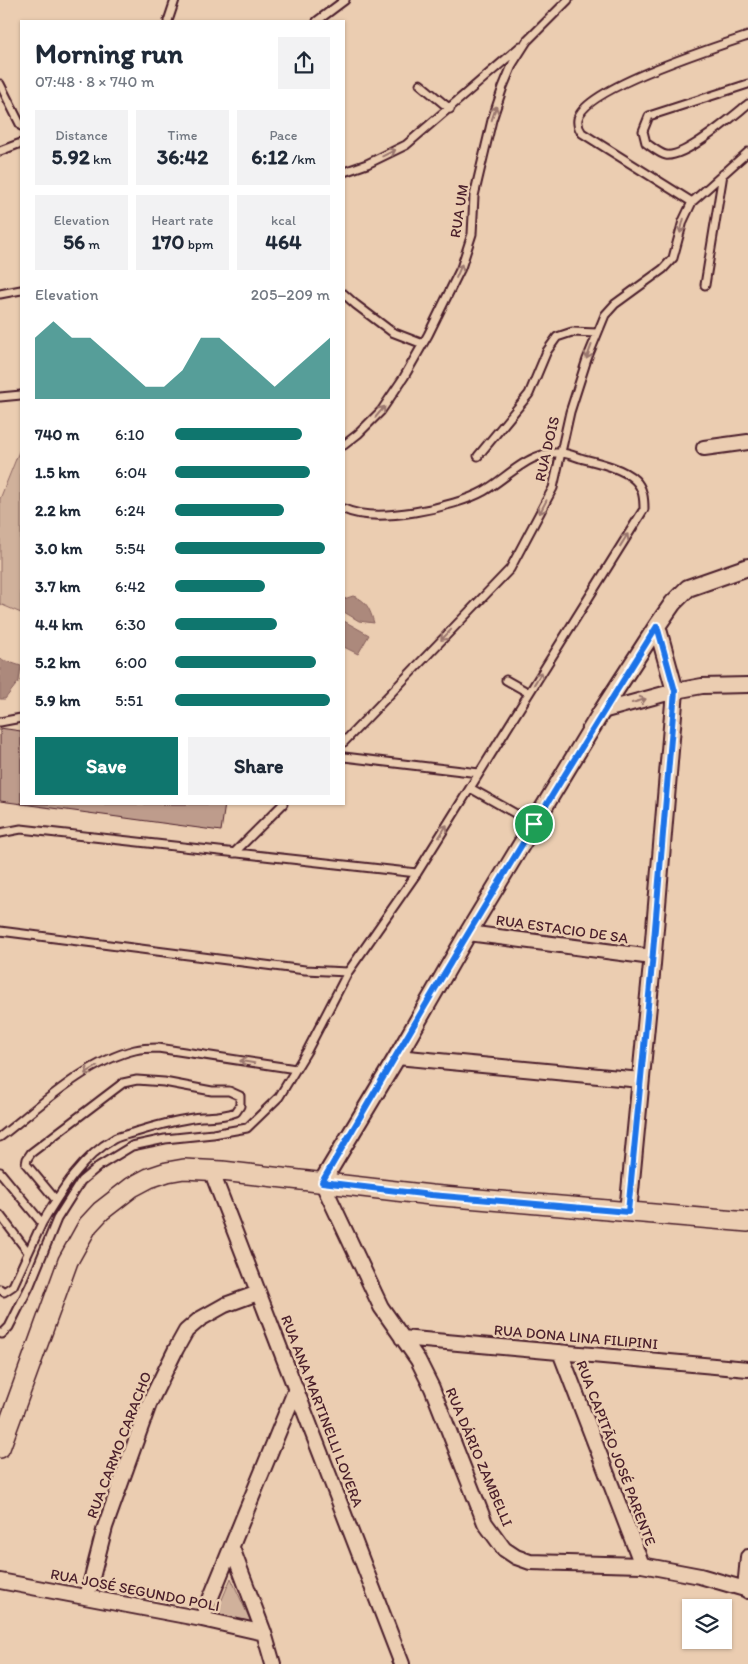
<!DOCTYPE html>
<meta charset="utf-8">
<style>
:root{--surface:#fff;--page:#f2f2f3;--text:#1f2937;--muted:#747a83;--accent:#0f766e}
body{margin:0;font-family:Itim,sans-serif;background:var(--page);color:var(--text);height:100vh;display:flex;flex-direction:column;font-size:19px;white-space:nowrap}
*{box-sizing:border-box;margin:0}
p{font-size:16px;color:var(--muted)}
.icon{flex:none;width:28px;height:28px;fill:none;stroke:currentColor;stroke-width:2;stroke-linecap:round;stroke-linejoin:round}
.map{position:relative;flex:1;overflow:hidden}
.sheet{position:absolute;left:20px;top:20px;width:325px;height:785px;display:flex;flex-direction:column;background:var(--surface);border-radius:0px;box-shadow:0 1px 4px #0004}
.sheet>*{flex:none}
.fabs{position:absolute;left:682px;top:1599px;display:grid;gap:10px}
.fabs a{display:grid;place-items:center;width:50px;height:50px;border-radius:0px;background:var(--surface);box-shadow:0 1px 4px #0004;font-size:25px}
.pin{position:absolute;display:grid;place-items:center;width:42px;height:42px;color:#fff;margin:-21px;border:2px solid #fff;border-radius:50%;box-shadow:0 1px 5px #0007}
.round{display:grid;place-items:center;flex:none;width:52px;height:52px;border-radius:0px;background:var(--page)}
.headline{display:flex;align-items:center;justify-content:space-between;height:85px;padding:0 15px}
h1{font-size:28px;font-weight:700;line-height:38px}
.stats{display:grid;grid-template-columns:repeat(3,1fr);gap:8px;height:85px;padding:5px 15px}
.stats div{display:grid;align-content:center;border-radius:0px;background:var(--page);text-align:center}
.stats b{font-size:21px;font-weight:700}
.stats small{font-size:14px;font-weight:400}
.stats p{font-size:14px}
.chart{height:140px;padding:10px 15px}
.chart p{display:flex;justify-content:space-between}
.chart svg{width:100%;height:90px;margin-top:5px;fill:var(--accent);opacity:.7}
.cta{display:flex;gap:10px;margin-top:auto;padding:10px 15px}
.cta a{flex:1;height:58px;border-radius:0px;background:var(--accent);color:#fff;font-size:20px;font-weight:700;line-height:58px;text-align:center}
.cta a+a{background:var(--page);color:var(--text)}
ul{padding:0 15px;list-style:none;font-size:16px}
li{display:grid;grid-template-columns:80px 60px 1fr;align-items:center;height:38px}
li i{height:12px;border-radius:6px;background:var(--accent)}
.map>svg:first-child{display:block}
</style>
<div class="map">
<svg width="748" height="1664" viewBox="0 0 748 1664">
<rect width="100%" height="100%" fill="#ebcdb1"/>
<filter id="ink" filterUnits="userSpaceOnUse"><feTurbulence type="fractalNoise" baseFrequency=".02" numOctaves="2"/><feDisplacementMap in="SourceGraphic" scale="10" xChannelSelector="R" yChannelSelector="G"/><feConvolveMatrix kernelMatrix="1 2 1 2 8 2 1 2 1" color-interpolation-filters="sRGB"/></filter>
<g filter="url(#ink)">
<!-- green -->
<path fill="#d0b19b" stroke="#8d6863" d="M20,449L21,450V613L0,604V499Z
M231,1578L251,1622L216,1614Z"/>
<!-- water -->
<path fill="#ac897c" stroke="#855f5c" d="M353,596C367,600 370,610 374,623L359,621L344,612V599Z
M344,621L369,635L358,654L344,647Z
M0,659L21,666L19,681L5,699H0Z"/>
<!-- building -->
<path fill="#be9c8c" stroke="#4a1f2b" d="M0,728L21,731V804H225L221,831L0,801Z"/>
<g fill="none" stroke-linecap="round" stroke-linejoin="round">
<defs>
<path id="service" d="M168,21L175,0
M317,21L345,0
M0,84L21,126
M420,84L450,109
M748,84L649,116L643,131L646,143C652,147 660,154 666,155C685,158 733,116 748,104
M0,151L21,143
M344,172L367,164L406,145L521,46
M692,202L582,133C579,129 577,125 578,119C583,89 718,46 748,36
M705,285L723,174
M0,294L21,290
M344,294L355,304L392,332L423,344
M0,397L21,395
M344,445L358,434L381,411L404,377L428,335L461,268L472,234L474,196L492,120L503,87L513,63L527,41L568,0
M478,456L529,394L547,351L557,337L572,332L597,333
M506,680L529,693
M0,722L21,718
M344,742L510,569L553,488L570,412L587,359L605,315L615,304L663,269L673,258L683,221L692,202L748,152
M344,757L479,773
M470,788L534,824
M0,833L21,829L417,873
M234,853L283,804
M0,931L305,970L348,972L417,873L644,509C644,498 643,488 635,480C623,468 596,462 580,458C574,456 567,453 561,453C556,452 548,454 542,455C521,461 503,480 484,491C454,508 375,524 344,509
M0,1137C40,1106 85,1062 135,1050C143,1048 151,1048 158,1048L296,1069
M0,1172L42,1223L13,1286L4,1292L0,1289
M0,1215L28,1252
M42,1223C60,1193 82,1156 114,1139C119,1136 126,1135 132,1133C150,1128 168,1122 187,1119C206,1115 217,1119 236,1112L240,1106V1096L229,1091H212L164,1082L137,1080L123,1083L31,1153L27,1159L26,1164L56,1200
M0,1333L2,1334L9,1327L30,1285L57,1219L81,1181L99,1166L132,1146L165,1139L213,1134L247,1128L279,1097L307,1051L348,972"/>
<path id="minor" d="M704,448L748,442
M602,711L675,691L702,686L748,685
M468,933L652,957
M397,1057L641,1080
M211,1170L402,1664
M322,1182L381,1307L418,1360L432,1388L485,1523L504,1549L516,1557L530,1562L642,1565L700,1576L745,1589L748,1591
M402,1338L748,1369
M560,1352L642,1565
M232,1548L264,1633L273,1664
M0,1581L202,1619L264,1633
M745,1589L748,1557
M87,1597L105,1527L149,1404L176,1349L186,1331L200,1319L225,1305L258,1293
M202,1619L296,1389"/>
<path id="tertiary" d="M322,1182L397,1057L468,933L602,711L657,626L673,603L688,588L748,567
M628,1212L652,964L675,691L657,626"/>
<path id="secondary" d="M0,1448L68,1261L88,1225L101,1211L132,1187L149,1178L167,1172L184,1169L222,1171L431,1195L748,1222"/>
</defs>
<!-- service casing -->
<use href="#service" stroke="#4a1f2b" stroke-width="11"/>
<!-- minor casing -->
<use href="#minor" stroke="#4a1f2b" stroke-width="18"/>
<!-- tertiary casing -->
<use href="#tertiary" stroke="#4a1f2b" stroke-width="20"/>
<!-- secondary casing -->
<use href="#secondary" stroke="#4a1f2b" stroke-width="22"/>
<!-- service -->
<use href="#service" stroke="#ebcdb1" stroke-width="7"/>
<!-- minor -->
<use href="#minor" stroke="#ebcdb1" stroke-width="14"/>
<!-- tertiary -->
<use href="#tertiary" stroke="#ebcdb1" stroke-width="16"/>
<!-- secondary -->
<use href="#secondary" stroke="#ebcdb1" stroke-width="19"/>
</g>
<!-- one-way arrows -->
<defs><path id="oneway-shaft" d="M-6 0H5M1.5-3L5.5 0L1.5 3" fill="none" stroke-width="1.6" stroke-linecap="round" stroke-linejoin="round" transform="scale(1.25)"/></defs>
<g stroke="#9a766e">
<use href="#oneway-shaft" transform="translate(494 113) rotate(-72)"/>
<use href="#oneway-shaft" transform="translate(389 153) rotate(-26)"/>
<use href="#oneway-shaft" transform="translate(682 226) rotate(104)"/>
<use href="#oneway-shaft" transform="translate(459 271) rotate(-67)"/>
<use href="#oneway-shaft" transform="translate(589 352) rotate(110)"/>
<use href="#oneway-shaft" transform="translate(380 412) rotate(-50)"/>
<use href="#oneway-shaft" transform="translate(543 507) rotate(118)"/>
<use href="#oneway-shaft" transform="translate(624 540) rotate(-58)"/>
<use href="#oneway-shaft" transform="translate(446 635) rotate(134)"/>
<use href="#oneway-shaft" transform="translate(538 678) rotate(-58)"/>
<use href="#oneway-shaft" transform="translate(639 701) rotate(-16)"/>
<use href="#oneway-shaft" transform="translate(443 831) rotate(-58)"/>
<use href="#oneway-shaft" transform="translate(247 1062) rotate(-171)"/>
<use href="#oneway-shaft" transform="translate(91 1070) rotate(149)"/>
</g>
</g>
<g fill="none" stroke-linecap="round" stroke-linejoin="round" filter="url(#ink)">
<defs>
<path id="route" d="M657,626L675,691L652,964L628,1212L431,1195L322,1182C371,1099 419,1015 469,932C531,829 594,727 657,626Z"/>
</defs>
<!-- route casing -->
<use href="#route" stroke="#fff" stroke-width="10"/>
<!-- route -->
<use href="#route" stroke="#1a73e8" stroke-width="6"/>
</g>
<g text-anchor="middle" stroke-width="5" stroke-linejoin="round" paint-order="stroke">
<!-- street labels -->
<g font-size="15" fill="#4a1f2b" stroke="#ebcdb1">
<text transform="translate(459 211) rotate(-81)" y="5">RUA UM</text>
<text transform="translate(547 449) rotate(-77)" y="5">RUA DOIS</text>
<text transform="translate(562 929) rotate(8)" y="5">RUA ESTACIO DE SA</text>
<text transform="translate(576 1337) rotate(5)" y="5">RUA DONA LINA FILIPINI</text>
<text transform="translate(322 1411) rotate(69)" y="5">RUA ANA MARTINELLI LOVERA</text>
<text transform="translate(119 1445) rotate(-69)" y="5">RUA CARMO CARACHO</text>
<text transform="translate(616 1453) rotate(69)" y="5">RUA CAPITÃO JOSÉ PARENTE</text>
<text transform="translate(479 1457) rotate(67)" y="5">RUA DÁRIO ZAMBELLI</text>
<text transform="translate(135 1590) rotate(11)" y="5">RUA JOSÉ SEGUNDO POLI</text>
</g>
</g>
</svg>
<div class="fabs">
<a><svg class="icon" aria-label="layers" viewBox="0 0 24 24"><path d="M12 4l9 5-9 5-9-5zM3 14l9 5 9-5"/></svg></a>
</div>
<div class="pin" style="left:534px;top:824px;background:#1e9e55"><svg class="icon" aria-label="arrive" viewBox="0 0 24 24"><path d="M6 21V4h12l-3 4 3 4H6"/></svg></div>
<section class="sheet">
<div class="headline"><div><h1>Morning run</h1><p>07:48 · 8 × 740 m</p></div><a class="round"><svg class="icon" aria-label="share" viewBox="0 0 24 24"><path d="M12 15V3M7 8l5-5 5 5M5 13v7h14v-7"/></svg></a></div>
<div class="stats">
<div><p>Distance</p><b>5.92<small> km</small></b></div>
<div><p>Time</p><b>36:42</b></div>
<div><p>Pace</p><b>6:12<small> /km</small></b></div>
</div>
<div class="stats">
<div><p>Elevation</p><b>56<small> m</small></b></div>
<div><p>Heart rate</p><b>170<small> bpm</small></b></div>
<div><p>kcal</p><b>464</b></div>
</div>
<div class="chart"><p><span>Elevation</span>205–209 m</p>
<svg viewBox="0 0 160 44" preserveAspectRatio="none"><path d="M0 44V14L10 6L20 14L30 14L40 22L50 30L60 38L70 38L80 30L90 14L100 14L110 22L120 30L130 38L140 30L150 22L160 14V44z"/></svg>
</div>
<ul>
<li><b>740 m</b>6:10<i style="width:82%"></i></li>
<li><b>1.5 km</b>6:04<i style="width:87%"></i></li>
<li><b>2.2 km</b>6:24<i style="width:70%"></i></li>
<li><b>3.0 km</b>5:54<i style="width:97%"></i></li>
<li><b>3.7 km</b>6:42<i style="width:58%"></i></li>
<li><b>4.4 km</b>6:30<i style="width:66%"></i></li>
<li><b>5.2 km</b>6:00<i style="width:91%"></i></li>
<li><b>5.9 km</b>5:51<i style="width:100%"></i></li>
</ul>
<div class="cta"><a>Save</a><a>Share</a></div>
</section>
</div>
